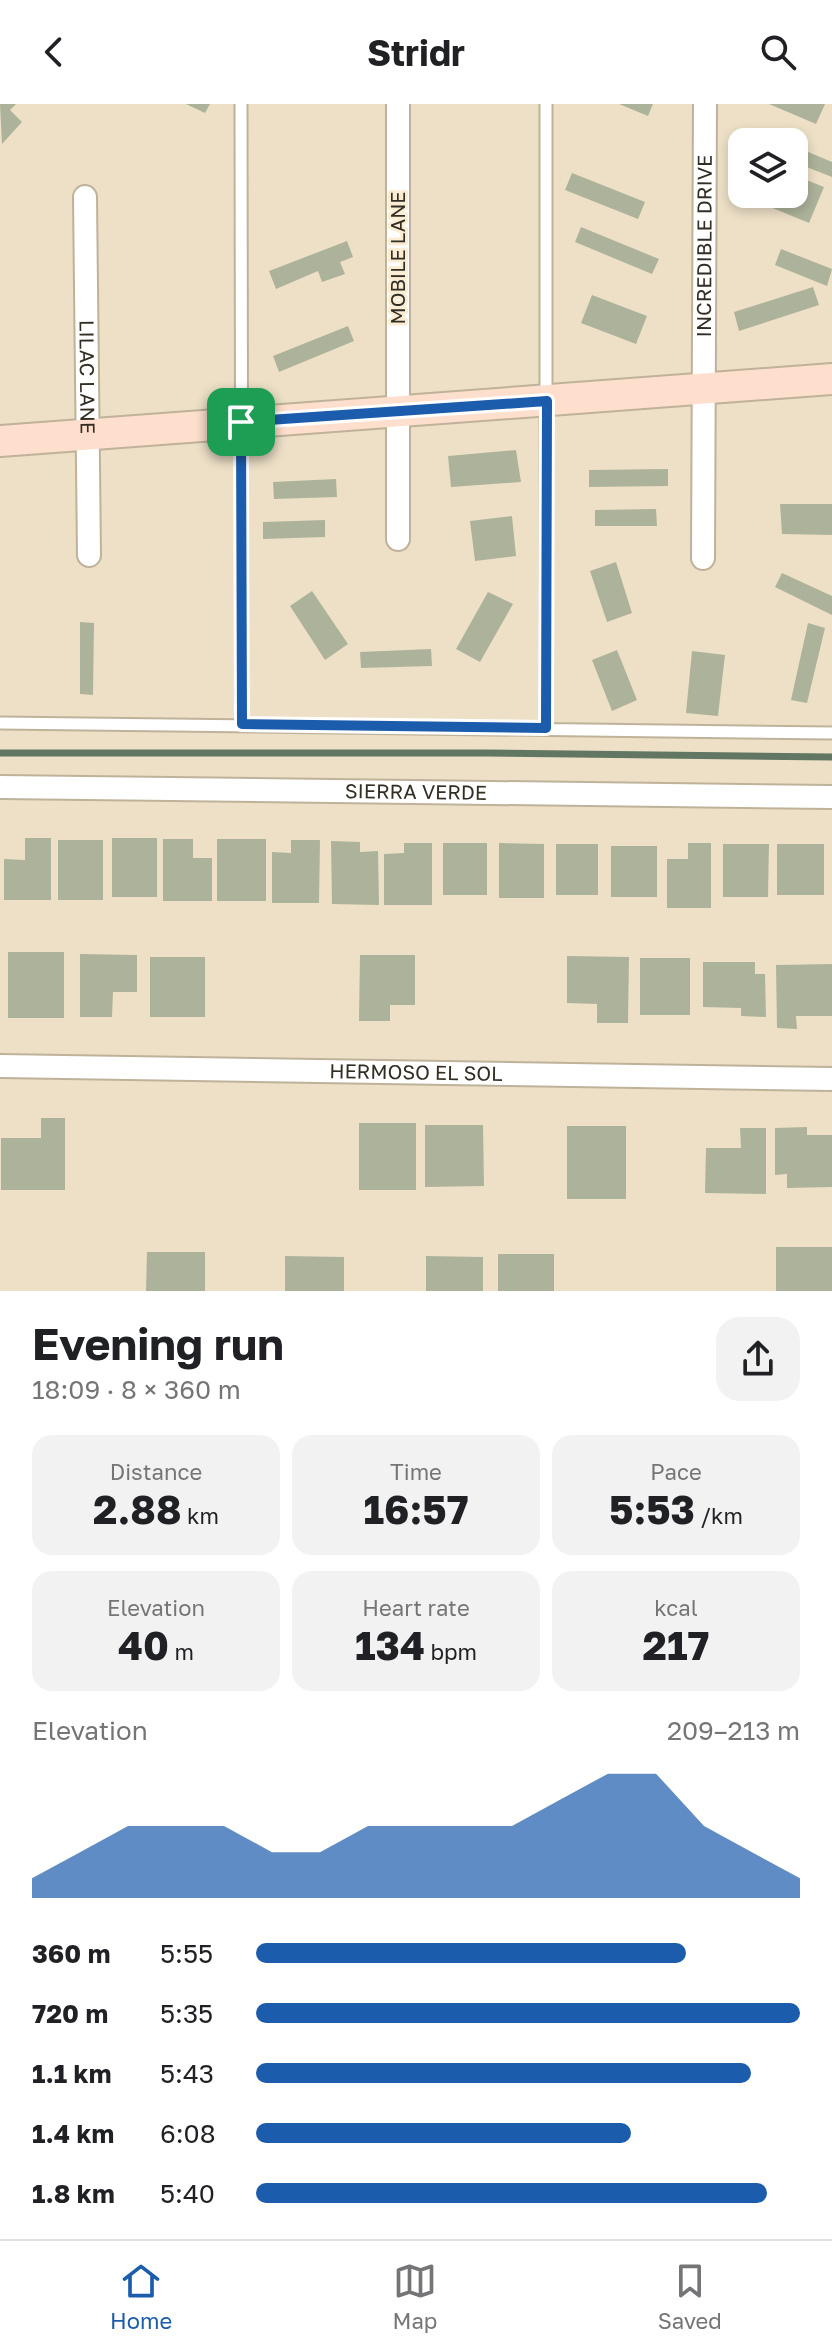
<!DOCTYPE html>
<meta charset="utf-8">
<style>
:root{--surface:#fff;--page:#f2f2f2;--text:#202124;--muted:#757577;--line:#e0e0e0;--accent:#1c5cad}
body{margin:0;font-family:"Golos Text",sans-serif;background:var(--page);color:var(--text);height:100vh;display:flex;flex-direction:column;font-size:30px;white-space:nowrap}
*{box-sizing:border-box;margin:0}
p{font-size:26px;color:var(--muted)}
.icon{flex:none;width:44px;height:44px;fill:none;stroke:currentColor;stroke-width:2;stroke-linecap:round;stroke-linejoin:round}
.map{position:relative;height:1187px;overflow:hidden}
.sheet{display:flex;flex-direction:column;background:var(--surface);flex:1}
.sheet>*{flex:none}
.tools{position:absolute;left:728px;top:24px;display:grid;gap:16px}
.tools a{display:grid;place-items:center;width:80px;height:80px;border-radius:16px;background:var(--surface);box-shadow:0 4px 12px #0003;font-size:40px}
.pin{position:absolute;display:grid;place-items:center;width:68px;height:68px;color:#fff;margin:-34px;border-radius:16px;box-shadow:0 4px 12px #0006}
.round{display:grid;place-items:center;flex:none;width:84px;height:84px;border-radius:24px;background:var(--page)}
.summary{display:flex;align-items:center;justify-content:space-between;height:136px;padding:0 32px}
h1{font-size:44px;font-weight:700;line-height:60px}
.figures{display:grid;grid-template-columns:repeat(3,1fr);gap:12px;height:136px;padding:8px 32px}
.figures div{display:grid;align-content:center;border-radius:20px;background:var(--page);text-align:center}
.figures b{font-size:40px;font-weight:700}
.figures small{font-size:22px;font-weight:400}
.figures p{font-size:22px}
.chart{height:224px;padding:16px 32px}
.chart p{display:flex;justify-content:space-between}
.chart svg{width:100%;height:144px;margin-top:8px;fill:var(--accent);opacity:.7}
ul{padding:0 32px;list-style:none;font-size:26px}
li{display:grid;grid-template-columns:128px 96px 1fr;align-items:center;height:60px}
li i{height:20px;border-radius:10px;background:var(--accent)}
header{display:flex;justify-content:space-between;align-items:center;height:104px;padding:0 32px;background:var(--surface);font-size:36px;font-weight:700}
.dock{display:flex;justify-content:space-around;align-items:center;height:112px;border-top:2px solid var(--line);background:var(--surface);font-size:22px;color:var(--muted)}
.dock a{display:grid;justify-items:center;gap:4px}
.dock .current{color:var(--accent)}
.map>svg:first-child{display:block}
</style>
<header><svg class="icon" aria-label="back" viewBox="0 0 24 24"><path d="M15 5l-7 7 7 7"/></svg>Stridr<svg class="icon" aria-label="search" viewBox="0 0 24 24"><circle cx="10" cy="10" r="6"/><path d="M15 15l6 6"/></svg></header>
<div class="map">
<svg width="832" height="1187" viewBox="0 0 832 1187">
<rect width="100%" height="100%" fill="#ede0c7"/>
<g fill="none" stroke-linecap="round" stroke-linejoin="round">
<!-- stream -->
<path stroke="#627763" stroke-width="7" d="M0,649H485L832,653"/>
</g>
<!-- building -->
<path fill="#adb39a" d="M0,0H16L10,6L22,18L2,40Z
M186,0H210L205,9Z
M619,0H653L648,12Z
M769,0H825L816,20Z
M758,28L783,38H754Z
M794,42L832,58V73L794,58Z
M572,69L645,98L638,115L565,86Z
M794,71L824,83L809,119L763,100L767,90H794Z
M581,123L659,155L652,170L575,138Z
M347,137L353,153L340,158L345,170L322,178L318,167L276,185L269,167Z
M781,145L832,165L827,182L775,161Z
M813,183L819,201L739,227L734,208Z
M592,191L647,212L636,240L581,219Z
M348,222L354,237L279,268L273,252Z
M516,346L521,378L451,383L448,352Z
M668,365V382L589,383V366Z
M336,375L337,393L274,395L273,378Z
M780,400H832V431L782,430Z
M656,405L657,422H595V406Z
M512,412L516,452L475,457L470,417Z
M325,416V433L263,435V418Z
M616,458L632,509L607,518L590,467Z
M782,469L832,492V511L775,483Z
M312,487L348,540L325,556L290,502Z
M488,488L513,500L480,558L456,545Z
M80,518L94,519L93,591L80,590Z
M808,519L825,524L807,599L791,596Z
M431,545L432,562L361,564L360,548Z
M617,546L637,596L612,607L592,556Z
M692,547L725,551L718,612L686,609Z
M25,734H51V796H4V755L25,756Z
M112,734H157V793H112Z
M163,735H193V754H212V797H163Z
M217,735H266V797H217Z
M58,736H103V796H58Z
M291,736H320L319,799H272V748L291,749Z
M331,737L360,738V748L378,747L379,801L332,800Z
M404,739H432V801H384V750L404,749Z
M443,739H487V791H443Z
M499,739L544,740V794H499Z
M688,739H711V804H667V755H688Z
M556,740H598V791H556Z
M723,740H769L768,793H723Z
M777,740H824V791H777Z
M611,742H657V793H611Z
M8,848H64V914H8Z
M80,850L137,851V888H113L112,913H80Z
M360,851H415V901H390V917H359Z
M567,852L629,853L628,919H597V900L567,899Z
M150,853H205V913H150Z
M640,854H690V911H640Z
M703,858H755V870H765L766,913L741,912V904L703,903Z
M832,860V912H796L797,925L777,924L776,861Z
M41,1014H65V1086H1V1034H41Z
M359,1019H416V1086H359Z
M425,1021H483L484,1082L425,1083Z
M567,1022H626V1095H567Z
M807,1023V1031H832V1083L787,1084V1070L775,1071V1024Z
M740,1024H766V1090L705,1089L706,1044H741Z
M776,1143H832V1187H776Z
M147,1148H205V1187H146Z
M498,1150H554V1187H498Z
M285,1152L344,1153V1187H285Z
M426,1152L483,1153V1187H426Z"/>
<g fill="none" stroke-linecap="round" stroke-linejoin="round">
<defs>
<path id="lane" d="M241,0L242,620
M546,0V624
M0,619L832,629"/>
<g id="street">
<path d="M398,0V435"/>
<path id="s1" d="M85,93L89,451"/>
<path id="s2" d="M703,454L705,0"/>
<path id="s3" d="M0,683L832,693"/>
<path id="s4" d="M0,962L832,975"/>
</g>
<path id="secondary" d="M0,337L832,275"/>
</defs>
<!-- lane casing -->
<use href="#lane" stroke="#bfb29a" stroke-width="15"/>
<!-- street casing -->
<use href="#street" stroke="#bfb29a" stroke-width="26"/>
<!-- secondary casing -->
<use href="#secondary" stroke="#bfb29a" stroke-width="34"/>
<!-- lane -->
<use href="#lane" stroke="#fff" stroke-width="11"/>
<!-- street -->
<use href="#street" stroke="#fff" stroke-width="22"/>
<!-- secondary -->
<use href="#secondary" stroke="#fedecc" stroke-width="30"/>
</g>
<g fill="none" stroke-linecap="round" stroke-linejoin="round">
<defs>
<path id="route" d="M547,297L546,624L242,620L241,318Z"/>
</defs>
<!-- route casing -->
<use href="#route" stroke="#fff" stroke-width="16"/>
<!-- route -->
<use href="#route" stroke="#1c5cad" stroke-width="10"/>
</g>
<g text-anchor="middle" stroke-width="6" stroke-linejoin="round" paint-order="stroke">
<!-- street labels -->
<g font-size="20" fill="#332d24" stroke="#fbedd4">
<text dy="7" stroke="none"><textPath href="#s2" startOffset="312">INCREDIBLE DRIVE</textPath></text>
<text transform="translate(398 154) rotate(-90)" y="7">MOBILE LANE</text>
<text dy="7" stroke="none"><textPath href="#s1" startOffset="180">LILAC LANE</textPath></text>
<text dy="7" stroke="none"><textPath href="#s3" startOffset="416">SIERRA VERDE</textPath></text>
<text dy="7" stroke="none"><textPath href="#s4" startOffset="416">HERMOSO EL SOL</textPath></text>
</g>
</g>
</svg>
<div class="tools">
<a><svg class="icon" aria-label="layers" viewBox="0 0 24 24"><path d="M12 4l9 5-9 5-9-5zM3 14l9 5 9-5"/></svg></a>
</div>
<div class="pin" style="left:241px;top:318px;background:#1e9e55"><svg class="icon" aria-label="arrive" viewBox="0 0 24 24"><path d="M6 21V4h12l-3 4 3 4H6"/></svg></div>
</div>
<section class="sheet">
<div class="summary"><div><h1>Evening run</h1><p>18:09 · 8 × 360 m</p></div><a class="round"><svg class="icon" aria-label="share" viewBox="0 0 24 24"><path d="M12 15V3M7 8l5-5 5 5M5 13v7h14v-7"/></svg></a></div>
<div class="figures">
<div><p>Distance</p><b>2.88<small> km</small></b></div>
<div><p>Time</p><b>16:57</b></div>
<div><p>Pace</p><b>5:53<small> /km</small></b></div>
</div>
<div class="figures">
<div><p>Elevation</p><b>40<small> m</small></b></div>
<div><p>Heart rate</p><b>134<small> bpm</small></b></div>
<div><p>kcal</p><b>217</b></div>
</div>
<div class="chart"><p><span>Elevation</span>209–213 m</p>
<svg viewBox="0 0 160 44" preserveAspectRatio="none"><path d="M0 44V38L10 30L20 22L30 22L40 22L50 30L60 30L70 22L80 22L90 22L100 22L110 14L120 6L130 6L140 22L150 30L160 38V44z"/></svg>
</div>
<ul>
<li><b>360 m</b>5:55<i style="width:79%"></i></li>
<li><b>720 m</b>5:35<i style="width:100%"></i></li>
<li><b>1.1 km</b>5:43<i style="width:91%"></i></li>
<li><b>1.4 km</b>6:08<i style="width:69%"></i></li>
<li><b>1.8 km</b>5:40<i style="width:94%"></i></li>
</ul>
</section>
<nav class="dock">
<a class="current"><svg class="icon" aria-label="home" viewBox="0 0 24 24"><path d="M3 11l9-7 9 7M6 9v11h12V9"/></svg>Home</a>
<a><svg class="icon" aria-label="map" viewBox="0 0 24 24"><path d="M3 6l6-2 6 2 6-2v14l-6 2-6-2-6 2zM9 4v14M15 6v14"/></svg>Map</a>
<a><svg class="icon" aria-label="saved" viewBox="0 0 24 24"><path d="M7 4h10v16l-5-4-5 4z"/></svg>Saved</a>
</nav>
